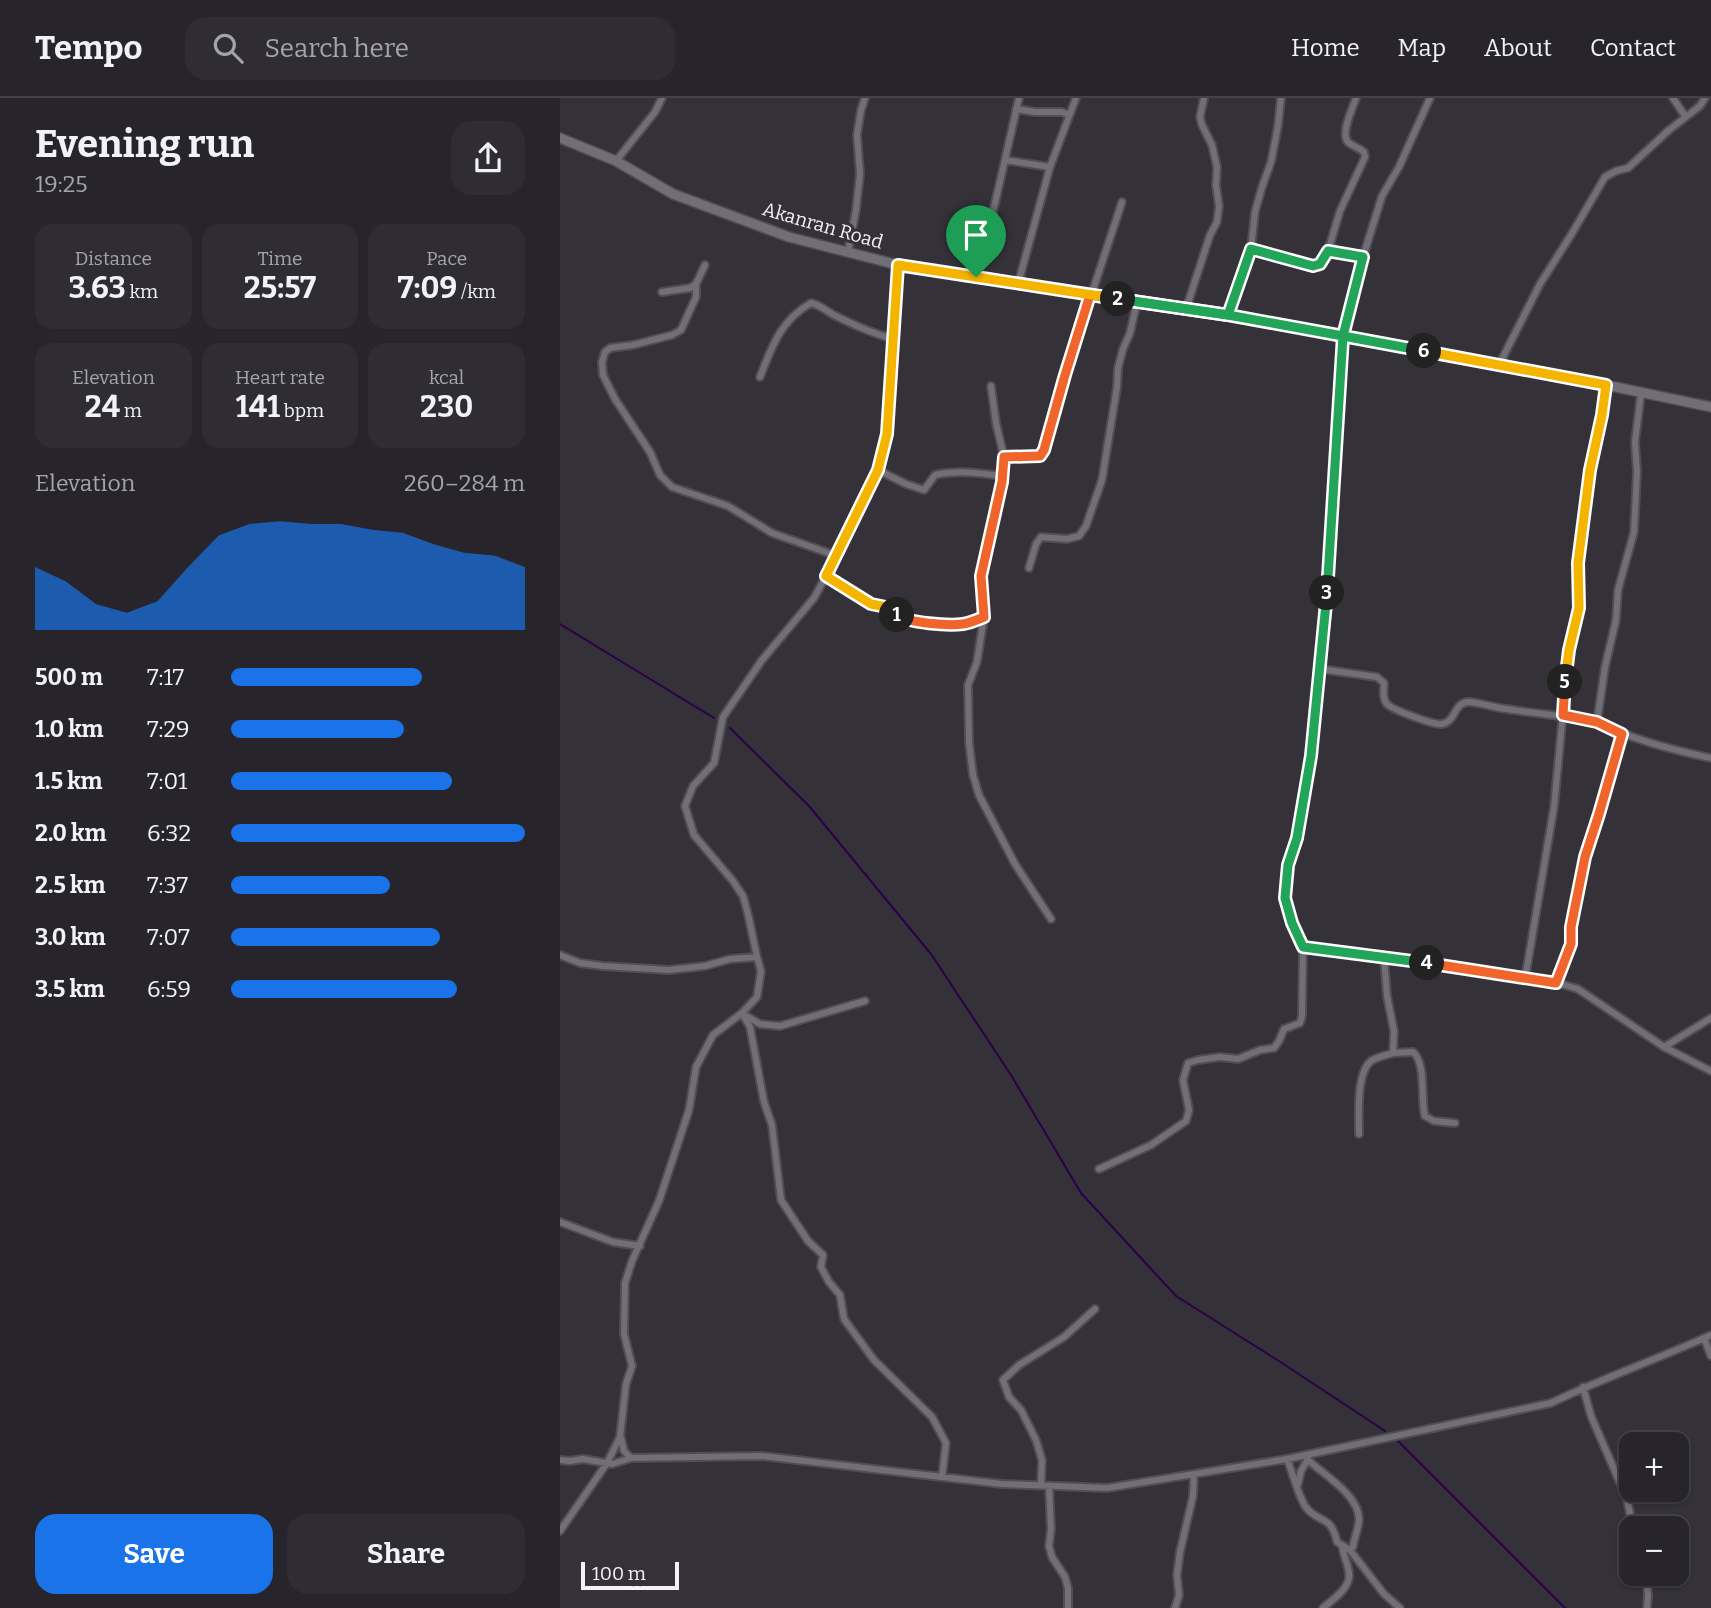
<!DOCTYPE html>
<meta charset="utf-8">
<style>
:root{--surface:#27252b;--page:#2f2d33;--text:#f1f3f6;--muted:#a4a5a9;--line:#434247;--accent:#1a73e8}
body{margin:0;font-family:Bitter,serif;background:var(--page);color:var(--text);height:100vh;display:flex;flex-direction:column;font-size:26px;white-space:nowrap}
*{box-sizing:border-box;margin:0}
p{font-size:23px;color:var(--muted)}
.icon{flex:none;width:38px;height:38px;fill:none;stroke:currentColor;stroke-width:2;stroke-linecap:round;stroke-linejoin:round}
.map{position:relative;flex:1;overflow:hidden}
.side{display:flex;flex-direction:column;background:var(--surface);width:560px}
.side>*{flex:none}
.tools{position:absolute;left:1059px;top:1334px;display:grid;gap:14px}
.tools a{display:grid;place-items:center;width:70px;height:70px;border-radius:14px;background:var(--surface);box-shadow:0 2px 5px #0004,0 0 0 2px var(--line);font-size:35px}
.scale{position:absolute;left:21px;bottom:18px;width:98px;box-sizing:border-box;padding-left:7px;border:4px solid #f4f2f7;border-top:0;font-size:19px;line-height:24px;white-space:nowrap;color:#f4f2f7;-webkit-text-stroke:5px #343139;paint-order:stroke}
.pin{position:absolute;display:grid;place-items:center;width:60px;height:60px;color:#fff;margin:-72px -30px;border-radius:50% 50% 50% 0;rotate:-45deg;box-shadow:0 0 7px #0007}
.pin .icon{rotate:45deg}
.km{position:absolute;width:35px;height:35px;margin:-18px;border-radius:50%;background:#222;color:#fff;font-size:19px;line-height:35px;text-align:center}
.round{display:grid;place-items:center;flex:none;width:74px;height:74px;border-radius:21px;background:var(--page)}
.summary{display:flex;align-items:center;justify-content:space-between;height:119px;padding:0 35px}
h1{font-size:38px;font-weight:700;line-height:52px}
.metrics{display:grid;grid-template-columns:repeat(3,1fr);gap:10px;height:119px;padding:7px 35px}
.metrics div{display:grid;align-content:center;border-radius:18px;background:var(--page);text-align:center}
.metrics b{font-size:30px;font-weight:700}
.metrics small{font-size:19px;font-weight:400}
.metrics p{font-size:19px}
.chart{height:196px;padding:14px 35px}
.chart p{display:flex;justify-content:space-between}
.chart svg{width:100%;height:126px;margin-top:7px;fill:var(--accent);opacity:.7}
.cta{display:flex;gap:14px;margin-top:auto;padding:14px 35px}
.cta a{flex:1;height:80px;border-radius:21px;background:var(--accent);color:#fff;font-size:28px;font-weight:700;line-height:80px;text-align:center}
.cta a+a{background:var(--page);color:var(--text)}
ul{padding:0 35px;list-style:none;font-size:23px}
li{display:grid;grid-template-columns:112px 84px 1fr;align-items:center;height:52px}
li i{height:18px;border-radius:9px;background:var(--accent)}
header{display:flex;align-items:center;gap:42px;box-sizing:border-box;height:98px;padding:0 35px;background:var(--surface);border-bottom:2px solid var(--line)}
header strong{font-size:33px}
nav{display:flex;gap:38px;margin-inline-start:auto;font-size:24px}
.search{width:490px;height:63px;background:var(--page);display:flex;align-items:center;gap:18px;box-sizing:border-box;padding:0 24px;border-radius:21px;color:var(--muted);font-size:26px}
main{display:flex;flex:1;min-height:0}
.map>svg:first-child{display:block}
</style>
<header>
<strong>Tempo</strong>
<div class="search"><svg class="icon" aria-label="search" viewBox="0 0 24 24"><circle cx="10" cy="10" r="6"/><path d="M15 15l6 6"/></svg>Search here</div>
<nav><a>Home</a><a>Map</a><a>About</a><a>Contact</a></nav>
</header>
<main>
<section class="side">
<div class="summary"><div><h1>Evening run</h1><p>19:25</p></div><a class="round"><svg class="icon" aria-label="share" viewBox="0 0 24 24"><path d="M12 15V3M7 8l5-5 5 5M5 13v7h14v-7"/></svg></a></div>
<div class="metrics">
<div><p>Distance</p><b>3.63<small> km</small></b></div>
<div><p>Time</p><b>25:57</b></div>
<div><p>Pace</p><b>7:09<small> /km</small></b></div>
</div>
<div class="metrics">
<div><p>Elevation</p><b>24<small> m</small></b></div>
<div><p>Heart rate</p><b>141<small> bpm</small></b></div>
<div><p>kcal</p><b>230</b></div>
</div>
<div class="chart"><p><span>Elevation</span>260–284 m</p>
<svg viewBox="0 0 160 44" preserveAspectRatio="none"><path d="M0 44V22L10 27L20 35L30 38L40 34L50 22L60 11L70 7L80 6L90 7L100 7L110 9L120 10L130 14L140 17L150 18L160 22V44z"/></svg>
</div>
<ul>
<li><b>500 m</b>7:17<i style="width:65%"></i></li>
<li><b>1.0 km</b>7:29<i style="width:59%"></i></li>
<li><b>1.5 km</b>7:01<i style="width:75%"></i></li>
<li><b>2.0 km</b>6:32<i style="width:100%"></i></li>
<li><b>2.5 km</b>7:37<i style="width:54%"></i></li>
<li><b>3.0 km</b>7:07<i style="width:71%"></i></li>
<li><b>3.5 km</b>6:59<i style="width:77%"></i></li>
</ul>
<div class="cta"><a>Save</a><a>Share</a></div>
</section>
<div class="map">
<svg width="1151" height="1510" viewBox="0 0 1151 1510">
<rect width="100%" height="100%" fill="#343139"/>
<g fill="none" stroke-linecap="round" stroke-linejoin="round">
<!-- stream -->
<path stroke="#2a004a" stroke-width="2" d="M0,526L154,620
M170,630L249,708L371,856L451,977L521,1095L616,1198L722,1265L825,1333
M836,1341L1005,1510"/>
<defs>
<path id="minor" d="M870,0L839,69L822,98L803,159L783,238L770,470L751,658L737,740L728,767L725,800L732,825L743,849L891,868L998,885L1018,891L1104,949L1151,973
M1113,0L1125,18
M456,11L475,14H502L509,17
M445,62L490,69
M56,63L95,14L102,0
M691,151C700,154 710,156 720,158C733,162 746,170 760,166L768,153L780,113L805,59L804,54C799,50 793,48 789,45C779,37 793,10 796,0
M768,153L803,159
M288,154L296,112L300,76L297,37L301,12L305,0
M145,167L136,186V199L121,232L112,237L73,247L50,250L45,254L42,264L43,277L55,301L90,354L100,377L112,389L168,408L212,435L277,458
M416,179L436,101L459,0
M458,186L490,69L516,0
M102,194L130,190L136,186
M626,211L650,137L657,124L659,108L656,87L657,69L652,47L642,27L640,19L644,0
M668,217L691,151L695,114L702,89L711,64L718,28L721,0
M939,267L980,186L1011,137L1045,79L1056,73L1068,70L1109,32L1140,8L1145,0
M200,279C212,248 221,222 251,205C261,207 267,214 276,218C295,227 313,236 334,241
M431,288L436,325L444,359L442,384L421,478L424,519L417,564L408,587L409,644L413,677L419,697L455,766L491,821
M1081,295L1075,344L1077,374L1074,434L1058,492L1056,522L1045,569L1037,624C1073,642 1112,652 1151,660
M444,359L480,358L484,352L505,277L562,104
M318,372L346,386L364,392L375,377C397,372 420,375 443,378
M469,470L476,446L481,439L507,441L519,438L526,428L542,382L557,289L558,270L563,251L570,235L577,204
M266,478L311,506L326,509L341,520L346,522C377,525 394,530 424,519
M760,571L817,579L824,585C824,592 822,600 827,606C833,612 873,627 882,626C896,624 894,603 910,604C922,605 935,610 947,611C977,616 1007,618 1037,624
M0,857L20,865L43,868L109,872L145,868L170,861L197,859
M965,881L994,709L1009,552L1019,510L1018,465L1024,417L1030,372L1042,317L1046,287
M996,885L1011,846V829L1025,759L1039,716L1062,636
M182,915L190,929L204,1004L212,1027L221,1102L248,1143L263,1157L261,1169L269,1184L280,1197L284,1221L314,1262L372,1319L386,1345L382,1379
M183,916L200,926L220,928L305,903
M1104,949L1151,920
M833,955L853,954C867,966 860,1001 865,1018L874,1023L895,1025
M799,1036C799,1018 796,975 811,963C817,959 826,957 833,955L834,933L827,898L824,859
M539,1071L591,1047L626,1023L629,1012L623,982L628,965L638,962L660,959L678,961L700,952L714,950L719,943L724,931L740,925L742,918L743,849
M0,1124L53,1144L80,1148
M1144,1240L1151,1258
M1023,1289L1031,1318L1067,1401L1073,1430
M61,1340L64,1353L71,1360
M727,1361C733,1376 737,1394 745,1408C757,1426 771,1415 777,1444L790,1452L824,1496L840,1510
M0,1362L10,1363L23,1361L52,1366L71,1360L202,1358L442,1386L547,1390L727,1361L991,1305C1043,1280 1098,1261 1151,1237
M748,1362C763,1376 799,1397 799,1421C799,1430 794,1440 793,1449L790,1452
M738,1386L741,1373L748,1361
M481,1387L482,1362L476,1342L461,1312L449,1299L443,1282L459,1267L504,1239L535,1211
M489,1388L491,1431L489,1448L492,1459L505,1479L508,1490V1510
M0,1433L47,1365L60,1339L66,1286L72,1268L64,1236L65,1185L72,1163L99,1103L129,1012L136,969L153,937L182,915L197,899L201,873L197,859L188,816L183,798L173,783L134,737L125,708L133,688L154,665L163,619L202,562L254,500L277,458L318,372L327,336L338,167
M1086,1475L1088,1497L1087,1510
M615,1510L619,1497L617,1477L620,1454L633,1398L634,1377
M763,1510C773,1501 791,1490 789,1475C788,1466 783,1457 782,1447"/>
<path id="secondary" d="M0,40L56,63L113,96L229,139L338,167L668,217L1046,287L1151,309"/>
</defs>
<!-- minor casing -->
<use href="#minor" stroke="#504d54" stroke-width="10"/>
<!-- secondary casing -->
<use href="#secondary" stroke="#504d54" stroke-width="12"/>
<!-- minor -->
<use href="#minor" stroke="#726e77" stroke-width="6"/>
<!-- secondary -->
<use href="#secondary" stroke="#726e77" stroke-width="9"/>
</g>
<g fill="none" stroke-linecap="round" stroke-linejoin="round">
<defs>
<path id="split-1" d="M337,517L326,509L311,506L266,478L318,372L327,336L338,167L416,179"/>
<path id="split-2" d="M337,517C349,525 388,528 403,526C410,525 417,522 424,519L421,478L442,384L444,359L480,358L484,352L505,277L530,197L558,201"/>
<path id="split-3" d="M558,201L668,217L783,238L767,495"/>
<path id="split-4" d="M767,495L751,658L737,740L728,767L725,800L732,825L743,849L867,865"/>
<path id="split-5" d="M867,865L996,885L1011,846V829L1025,759L1039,716L1062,636L1037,624L1003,617L1005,584"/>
<path id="split-6" d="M864,253L1046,287L1042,317L1030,372L1018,465L1019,510L1009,552L1005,584"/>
<path id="split-7" d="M539,198L668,217L691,151L753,168L760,166L768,153L803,159L783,238L864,253"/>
<path id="split-8" d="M416,179L539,198"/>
</defs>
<!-- split-1 casing -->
<use href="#split-1" stroke="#fff" stroke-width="14"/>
<!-- split-2 casing -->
<use href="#split-2" stroke="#fff" stroke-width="14"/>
<!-- split-3 casing -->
<use href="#split-3" stroke="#fff" stroke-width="14"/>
<!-- split-4 casing -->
<use href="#split-4" stroke="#fff" stroke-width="14"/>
<!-- split-5 casing -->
<use href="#split-5" stroke="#fff" stroke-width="14"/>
<!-- split-6 casing -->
<use href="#split-6" stroke="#fff" stroke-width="14"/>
<!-- split-7 casing -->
<use href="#split-7" stroke="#fff" stroke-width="14"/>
<!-- split-8 casing -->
<use href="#split-8" stroke="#fff" stroke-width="14"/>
<!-- split-1 -->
<use href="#split-1" stroke="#f5b400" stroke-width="9"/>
<!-- split-2 -->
<use href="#split-2" stroke="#f0652b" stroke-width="9"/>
<!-- split-3 -->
<use href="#split-3" stroke="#22a559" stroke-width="9"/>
<!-- split-4 -->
<use href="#split-4" stroke="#22a559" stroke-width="9"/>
<!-- split-5 -->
<use href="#split-5" stroke="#f0652b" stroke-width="9"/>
<!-- split-6 -->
<use href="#split-6" stroke="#f5b400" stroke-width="9"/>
<!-- split-7 -->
<use href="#split-7" stroke="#22a559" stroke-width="9"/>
<!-- split-8 -->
<use href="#split-8" stroke="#f5b400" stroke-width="9"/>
</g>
<g text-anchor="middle" stroke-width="6" stroke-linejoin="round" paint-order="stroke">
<!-- street labels -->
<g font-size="19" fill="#f4f2f7" stroke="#343139">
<text transform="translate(263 127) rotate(16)" y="7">Akanran Road</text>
</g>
</g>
</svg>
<div class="tools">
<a>+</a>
<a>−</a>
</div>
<div class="scale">100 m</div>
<div class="pin" style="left:416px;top:179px;background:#1e9e55"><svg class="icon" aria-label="arrive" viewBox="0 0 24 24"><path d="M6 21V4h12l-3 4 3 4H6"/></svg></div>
<b class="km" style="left:337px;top:517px">1</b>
<b class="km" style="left:558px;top:201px">2</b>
<b class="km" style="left:767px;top:495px">3</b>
<b class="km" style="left:867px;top:865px">4</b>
<b class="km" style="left:1005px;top:584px">5</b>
<b class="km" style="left:864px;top:253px">6</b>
</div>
</main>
